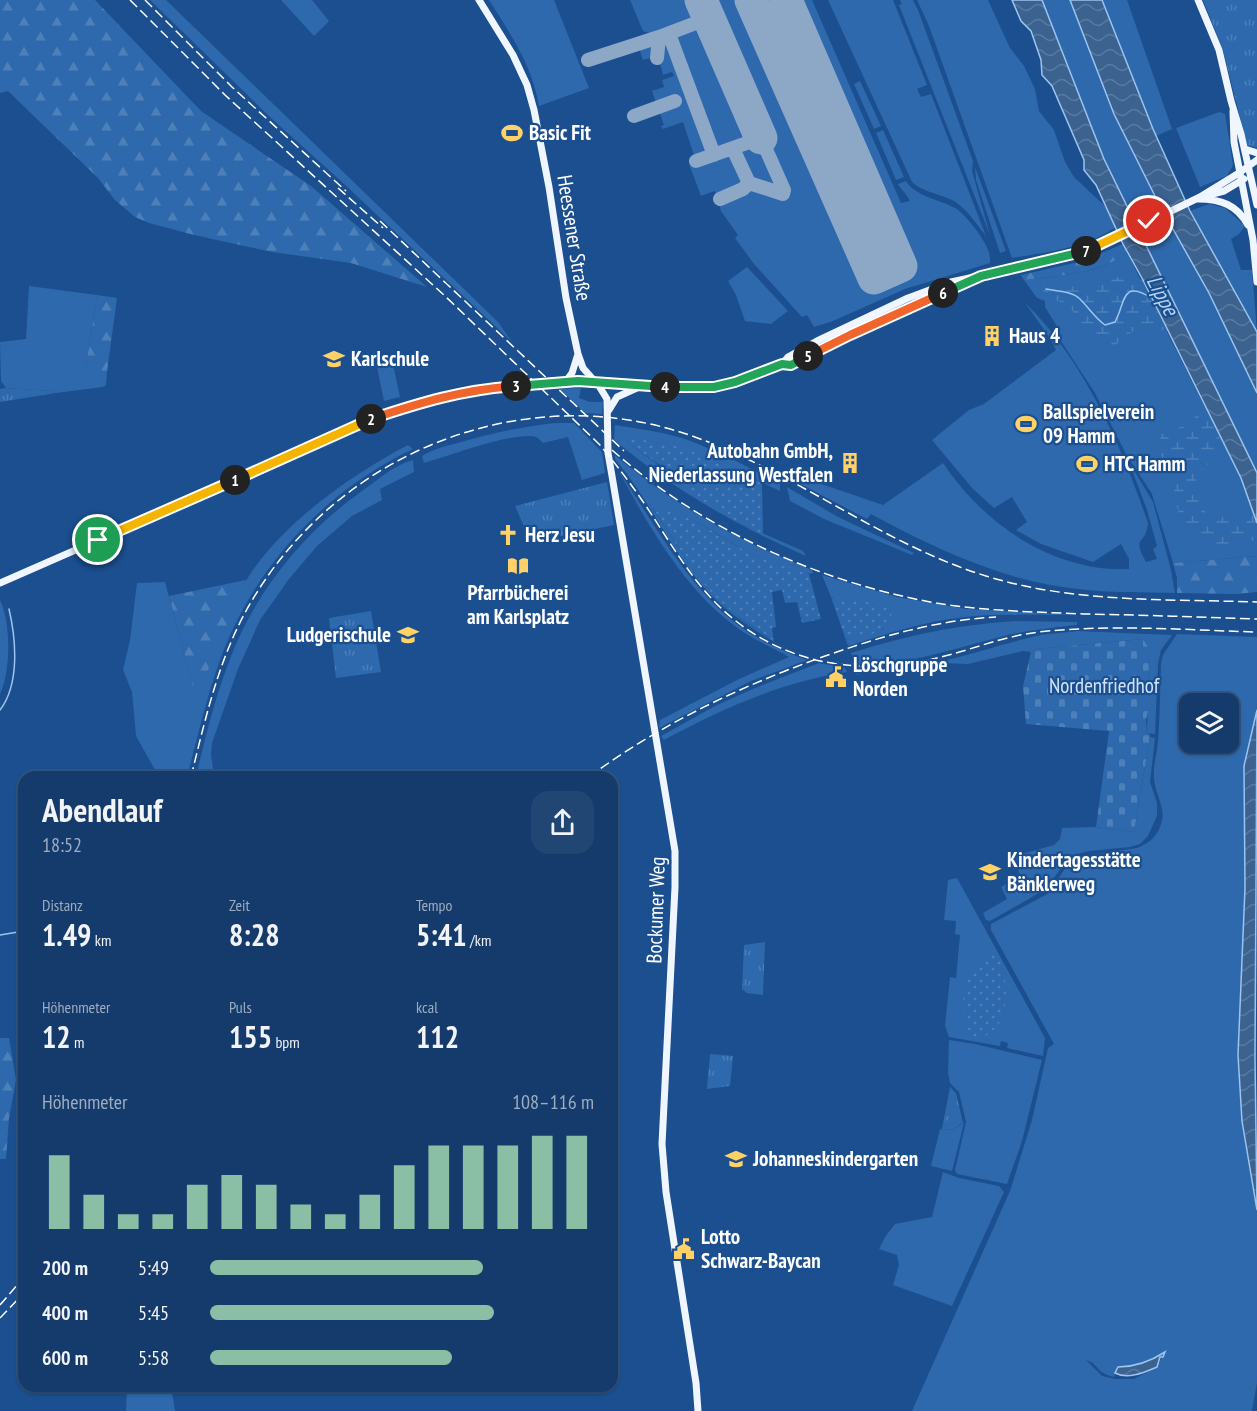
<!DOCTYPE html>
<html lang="de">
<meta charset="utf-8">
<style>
:root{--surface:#143b6b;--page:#214673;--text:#f1f3f6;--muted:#9dadc1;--line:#33557e;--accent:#8abfa5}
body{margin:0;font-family:"PT Sans Narrow",sans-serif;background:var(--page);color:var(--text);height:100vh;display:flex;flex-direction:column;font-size:22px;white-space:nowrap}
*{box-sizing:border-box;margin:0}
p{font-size:20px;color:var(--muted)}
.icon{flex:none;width:33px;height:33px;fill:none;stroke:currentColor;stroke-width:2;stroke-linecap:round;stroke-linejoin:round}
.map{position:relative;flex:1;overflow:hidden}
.side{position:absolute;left:18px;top:771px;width:600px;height:621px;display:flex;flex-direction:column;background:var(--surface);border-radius:18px;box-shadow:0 2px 4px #0004,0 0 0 2px var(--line)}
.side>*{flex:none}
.controls{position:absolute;left:1179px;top:693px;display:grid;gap:12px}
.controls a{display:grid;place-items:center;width:60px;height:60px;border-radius:12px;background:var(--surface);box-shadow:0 2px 4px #0004,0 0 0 2px var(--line);font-size:30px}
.pin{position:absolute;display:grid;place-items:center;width:51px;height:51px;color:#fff;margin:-26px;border:3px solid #fff;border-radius:50%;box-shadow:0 2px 6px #0007}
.km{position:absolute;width:30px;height:30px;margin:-15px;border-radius:50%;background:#222;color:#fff;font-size:16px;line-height:30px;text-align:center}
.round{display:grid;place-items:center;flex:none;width:63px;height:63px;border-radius:18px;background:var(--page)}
.head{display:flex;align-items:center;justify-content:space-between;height:102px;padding:0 24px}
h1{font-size:33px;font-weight:700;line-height:45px}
.stats{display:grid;grid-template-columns:repeat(3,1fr);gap:9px;height:102px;padding:6px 24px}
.stats div{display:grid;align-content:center}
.stats b{font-size:30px;font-weight:700}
.stats small{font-size:16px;font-weight:400}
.stats p{font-size:16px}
.chart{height:168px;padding:12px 24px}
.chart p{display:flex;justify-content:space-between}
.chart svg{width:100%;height:108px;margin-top:6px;stroke:var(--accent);stroke-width:6}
ul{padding:0 24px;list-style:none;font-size:20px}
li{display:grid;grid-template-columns:96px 72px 1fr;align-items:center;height:45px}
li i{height:15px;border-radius:8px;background:var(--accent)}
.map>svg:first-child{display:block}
</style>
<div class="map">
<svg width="1257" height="1411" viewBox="0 0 1257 1411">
<defs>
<pattern id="forest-firs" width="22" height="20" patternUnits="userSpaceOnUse" patternTransform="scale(1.5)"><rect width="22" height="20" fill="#2e69ad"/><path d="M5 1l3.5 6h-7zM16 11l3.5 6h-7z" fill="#4d80b9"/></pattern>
<pattern id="wetland-marsh" width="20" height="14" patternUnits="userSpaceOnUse" patternTransform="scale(1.5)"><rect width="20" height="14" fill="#2e69ad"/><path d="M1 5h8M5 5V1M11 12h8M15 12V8" fill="none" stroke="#4d80b9"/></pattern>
<pattern id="cemetery-stones" width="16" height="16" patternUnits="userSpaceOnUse" patternTransform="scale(1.5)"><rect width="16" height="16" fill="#2e69ad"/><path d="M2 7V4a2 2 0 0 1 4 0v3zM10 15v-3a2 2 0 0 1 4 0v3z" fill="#4d80b9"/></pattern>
<pattern id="park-tufts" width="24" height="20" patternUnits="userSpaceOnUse" patternTransform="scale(1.5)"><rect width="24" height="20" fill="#2e69ad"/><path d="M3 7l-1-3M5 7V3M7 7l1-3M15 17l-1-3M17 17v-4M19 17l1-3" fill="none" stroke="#4d80b9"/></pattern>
<pattern id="garden-dots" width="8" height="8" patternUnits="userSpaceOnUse" patternTransform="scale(1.5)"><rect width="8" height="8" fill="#2e69ad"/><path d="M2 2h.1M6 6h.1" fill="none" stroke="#4d80b9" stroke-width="1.8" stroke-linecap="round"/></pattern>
<pattern id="water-waves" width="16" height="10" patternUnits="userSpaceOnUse" patternTransform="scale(1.5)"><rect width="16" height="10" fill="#3c6290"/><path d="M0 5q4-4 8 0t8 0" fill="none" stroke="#597aa1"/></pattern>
</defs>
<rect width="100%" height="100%" fill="#1b4f8f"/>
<!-- grass -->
<path fill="#2e69ad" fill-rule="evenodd" d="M150,0H166L498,322L512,342L342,182L271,118Z
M281,0H312L329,21L314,36Z
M489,0H554L589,88L539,106C532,65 511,35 489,0Z
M630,0H812L901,203L910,201C907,194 902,191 898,184L906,181C916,197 939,199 955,208C966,214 987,242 989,253C990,257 990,260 990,263L905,289L833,321L814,327L807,315L802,317L754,264L735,238L738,235L721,211L715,191L701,196L689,164L696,161L683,122L663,129L661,126L664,125L652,91L664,87L662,80L674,76L672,72L663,75L658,56L643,60L638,45L654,39L652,34L643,31Z
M828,0H893L927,85L917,89L921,97L931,94L986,236C976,224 966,207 952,200C939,194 923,192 912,182Z
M900,0H913L918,10L973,161L972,171L990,235L899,5L902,4Z
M917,0H988L1010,48L1024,66L1035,89L1039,111L1054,130L1065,162L1074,177L1107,208L1116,227C1084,248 1049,252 1012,258L929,26Z
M1042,0H1070L1114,114L1160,206L1133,220L1104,159Z
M1102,0H1127L1172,129L1156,136Z
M860,81L881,126L874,129L854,84Z
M1219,112L1225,114L1233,165L1227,176L1200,187L1176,128Z
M883,130L904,177L896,180L876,133Z
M975,167L1006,251L1000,253L976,180Z
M1209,204L1225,208L1245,226L1239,234L1231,239L1241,270H1252L1257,332L1190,211Z
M1168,222L1209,293L1257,393V473L1140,235Z
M1127,253L1241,478L1257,523V556L1173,563L1152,494L1126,454L1095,393L1055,332L1058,328L1045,307V301L1037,298L1024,280C1059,276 1099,274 1127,253Z
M747,267L788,311L771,324L745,321L736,295L728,281Z
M29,286L97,295L85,372H107L106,385L103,387L56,393L54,391L6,388L1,381L0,342L26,339Z
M1025,303C1083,358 1123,449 1148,523C1146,547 1131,534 1146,562L1157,559L1153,549L1157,546L1147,510L1129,462L1153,502L1171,570L1175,593C1142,592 1109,593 1078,589C1003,581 936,549 871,514L867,519L789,478V473L883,505L943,463C984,524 1052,572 1129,569V559L1121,544L1093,562L1041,544L1016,530L1027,522L1012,497L994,508L972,488L932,440L969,410L984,404L1056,350L1050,338Z
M393,364L400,397L384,401L377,367Z
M581,388L579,398L590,402H603L602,414L585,413L560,389Z
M555,423H574L602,452L605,473L582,480L568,437L543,443C539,439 537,436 531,436C504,435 452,455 424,463L422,456C433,449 446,446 458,443C490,433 521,427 555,423Z
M615,425C640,429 664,432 688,440C720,452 749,468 780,483V491C728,467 687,444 629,438L628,443L663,468L661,471L700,498L746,526L803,551L806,556C737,526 673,489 614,440Z
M408,445L413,449C324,491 252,569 219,663C206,700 197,739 187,777H159L136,736L132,692L123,670L130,640L137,583L165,582L196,697C207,670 219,643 230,616C236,604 240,590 247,579C280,525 352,474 408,445Z
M615,455C678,508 736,539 812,570L813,573L809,574C789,569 770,563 752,554C720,538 689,511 652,508C675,540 693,575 721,602C737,618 757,628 774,642C750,627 728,613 708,592C671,552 650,500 615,459Z
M413,460L414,472L380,489L382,500L352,516L317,546L289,579L260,620L238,669L212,743L211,754L214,777H196C207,729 220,678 241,633C268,577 311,527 362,491C377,481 395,464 413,460Z
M618,470C653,521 684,581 733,621C755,639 781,650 807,660L751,681L659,728L660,720L737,680L789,657C776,649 761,643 748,635C689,598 651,530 618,470Z
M787,487L838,517L914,553L912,555L824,519L790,501Z
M822,575L897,597L966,609L1077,615C1040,615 1002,613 965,617C925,621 887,634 848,646L846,640L884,629L834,597H831Z
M0,600C11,622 11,671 0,694Z
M1016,621L1077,622V625C1058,627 1040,629 1022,632C965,644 913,666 855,665L851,653C909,635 955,625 1016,621Z
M1077,631L1172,635L1161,650L1158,664L1155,734L1147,733L1149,648L1143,639L1036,649L1031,652L1023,651L968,664L942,663L856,675L855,669C916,676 977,650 1036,636C1049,633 1063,633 1077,631Z
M1177,634L1257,637V710L1244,766L1245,888L1238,1055L1242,1121L1257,1210V1382L1252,1411H912L1010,1191L1032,1120L1048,1048L1054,1044L991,930V924L1049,893L1064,870L1078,857L1137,848C1147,844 1156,838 1160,827C1168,809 1155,796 1154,778C1153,766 1157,753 1158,741C1160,715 1160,689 1161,663L1163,655ZM1190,704H1228V742H1190ZM1164,1353L1157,1367L1134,1379H1116L1102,1376L1086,1360C1098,1363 1096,1373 1114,1377L1118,1367C1134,1367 1150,1362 1164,1353Z
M819,663L845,668L847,672C781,682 722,709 664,740L661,736L715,706L755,688Z
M1150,737L1155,738L1150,782L1157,803V816L1148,836L1140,844L1130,847L1089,851L1073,855L1066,861L1046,889L990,921L986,920L983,913L1007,899L1001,887L1020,876L1014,856L1054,845L1060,839L1062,828L1096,827L1134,832Z
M957,878L1045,1038L1043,1056L1007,1048L1008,1043L1001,1041L1000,1046L949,1037L945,1026L950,977L956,978L960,935L955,934L956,921L944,920L948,880Z
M949,1040L975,1044L1042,1060L1022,1141L1007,1184L957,1174L955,1170L966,1122L959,1092L950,1083L948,1073Z
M964,1123L952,1171L931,1166L940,1129L952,1130Z
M943,1172L959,1178L999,1186L1004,1192L952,1306L893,1285L899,1265L897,1255L879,1249L885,1237L895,1224L932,1217Z
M127,1386H171L175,1411H126Z"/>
<!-- forest -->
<path fill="url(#forest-firs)" d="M0,0H95L201,111L311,186L427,287L351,263L272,252L194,235L149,223L135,217L115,200L98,178L8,91L0,93Z
M1123,244L1127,253C1099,274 1058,276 1024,280L1021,275L1083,261Z
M97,295L117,298L107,372H85Z
M1257,556V592L1236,594L1177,593V578L1173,563Z
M246,580L196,698L169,596Z
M0,1038H9L16,1080L9,1118L6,1159H0Z"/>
<!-- wetland -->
<path fill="url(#wetland-marsh)" d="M1123,276L1133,277L1143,280L1167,331C1155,328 1138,327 1127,335C1121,338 1118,344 1112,348L1102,345L1090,334L1068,305L1044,295L1043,285L1071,287Z
M1206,406L1220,436C1217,444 1214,455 1210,462C1206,467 1199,470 1197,476C1194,483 1196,492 1198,499C1206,527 1232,515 1254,512L1257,523V540C1218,547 1189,550 1176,504C1174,496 1175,486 1172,477C1167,461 1153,453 1162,434C1181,429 1193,420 1206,406Z"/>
<!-- cemetery -->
<path fill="url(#cemetery-stones)" d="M1143,639L1149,648L1148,711L1146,720L1147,733L1150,734V737L1134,832L1096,827L1109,731L1026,724L1023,686L1031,652L1036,649Z"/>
<!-- park -->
<path fill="url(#park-tufts)" d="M1203,0H1257V148L1247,145L1223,50Z
M6,388L54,391L56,393L0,402V389Z
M607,482L614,525L531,542L515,506Z
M371,611L381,672L336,678L329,618Z
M765,942L763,995L747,993L742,989L744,945Z
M710,1054L733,1056L730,1086L707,1089Z
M950,1087L956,1093L963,1123L952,1130L942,1129Z"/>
<!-- garden -->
<path fill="url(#garden-dots)" d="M629,437L680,447L726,465L762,483L763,534C726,518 693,494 661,471L663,467L628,443Z
M652,507C689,511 719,538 752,554C770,563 789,568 809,574L821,619L802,623L797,602L785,603L782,590L772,592L776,627L772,628L774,642C758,628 738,618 722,603C693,576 675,540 652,507Z
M831,597L893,606C890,636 871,633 846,640Z
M995,951C1008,969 1010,1006 998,1025C994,1031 986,1035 980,1040L972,1039C957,1004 959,972 995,951Z"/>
<!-- water -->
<path fill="url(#water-waves)" stroke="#9cc4f0" stroke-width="1.5" d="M1012,0H1042L1104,159L1257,473V523L1241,478L1143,280L1123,244L1096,185L1084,170V160L1052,86L1042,75L1041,60L1031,31L1021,21Z
M1070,0H1102L1153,129L1190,211L1257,332V393L1209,293L1160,206L1114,114Z
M1257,710L1255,1058L1257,1210L1242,1121L1238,1055L1245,888L1244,766Z
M1165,1352L1163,1357H1160L1157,1367C1145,1372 1128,1380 1115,1373L1118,1367C1135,1367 1151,1361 1165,1352Z"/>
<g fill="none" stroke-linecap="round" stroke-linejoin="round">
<!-- stream -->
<path stroke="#9cc4f0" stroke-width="1.5" d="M1046,289C1057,291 1072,291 1080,299C1089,308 1095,318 1105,325L1115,322C1126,302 1121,280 1150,297
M0,710C20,684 16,639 9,609
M0,935L24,931"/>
<!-- taxiway -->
<path stroke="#8da7c7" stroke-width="14" d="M669,34L714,155
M657,58L659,37L709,18
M588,60L659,37
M634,116L675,101
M696,161L761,138L784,190L783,194L749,183
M720,199L743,189L749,183L735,153L730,149"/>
<!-- runway -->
<path stroke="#8da7c7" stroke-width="33" d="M701,0L761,138
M751,0L874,278L901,266L786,0"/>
<!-- major -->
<path stroke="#f0f6ff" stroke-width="7" d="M479,0L513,55L527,85L534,110L549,187L566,298L578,354L583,368L599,386L607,399L608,453L612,476L675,851V887L662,1144L666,1192L696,1383L698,1411
M1198,0L1219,50L1231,101L1241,134L1257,205
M1233,111L1234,142L1253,240L1257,282
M1245,149L1257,153
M1205,196L1224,191L1244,179
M1198,199C1221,199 1237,205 1248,225
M782,364L788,357L817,341L908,298L951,282L1076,255L1101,245L1200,197L1239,173L1257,160
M566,381L572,373L578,354
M609,410L617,397L639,387
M0,583L279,461L358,424L410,406L448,395L485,388L566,381L700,388L735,382L782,364L791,365L850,335L981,276"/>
<!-- rail -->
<path stroke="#fff" stroke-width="1.5" stroke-dasharray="10 4.5" stroke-linecap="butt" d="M130,0L225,95L445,296L599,444C616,464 631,484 646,506C672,545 695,587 731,617C789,666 865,676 937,658C971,650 1004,636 1039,632C1111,624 1185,630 1257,632
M145,0L232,87L346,191
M338,188L383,228
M380,221L624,451
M612,450C702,529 818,582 936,603C985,611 1035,612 1085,614C1142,615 1200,617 1257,619
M191,777C205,720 218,662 246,611C332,454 523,376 692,436C795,472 882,544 986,576C1073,603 1167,599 1257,602
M589,777C662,723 743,685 828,655C883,636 937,620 996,617
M0,1305L24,1277
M0,1318L24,1293"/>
</g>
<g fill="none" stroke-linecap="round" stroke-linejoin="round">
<defs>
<path id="split-1" d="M98,540L235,480"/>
<path id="split-2" d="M235,480L371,419"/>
<path id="split-3" d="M371,419C419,403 465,389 516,386"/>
<path id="split-4" d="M516,386L578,381L665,387"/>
<path id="split-5" d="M665,387H714L735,382L782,364L791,365L808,356"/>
<path id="split-6" d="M808,356L850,335L943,293"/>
<path id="split-7" d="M943,293L981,276L1086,251"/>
<path id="split-8" d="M1086,251L1149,221"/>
</defs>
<!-- split-1 casing -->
<use href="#split-1" stroke="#fff" stroke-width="12"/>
<!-- split-2 casing -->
<use href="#split-2" stroke="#fff" stroke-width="12"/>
<!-- split-3 casing -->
<use href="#split-3" stroke="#fff" stroke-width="12"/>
<!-- split-4 casing -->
<use href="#split-4" stroke="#fff" stroke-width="12"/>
<!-- split-5 casing -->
<use href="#split-5" stroke="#fff" stroke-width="12"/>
<!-- split-6 casing -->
<use href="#split-6" stroke="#fff" stroke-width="12"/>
<!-- split-7 casing -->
<use href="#split-7" stroke="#fff" stroke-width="12"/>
<!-- split-8 casing -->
<use href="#split-8" stroke="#fff" stroke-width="12"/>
<!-- split-1 -->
<use href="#split-1" stroke="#f5b400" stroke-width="8"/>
<!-- split-2 -->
<use href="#split-2" stroke="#f5b400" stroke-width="8"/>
<!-- split-3 -->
<use href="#split-3" stroke="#f0652b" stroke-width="8"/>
<!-- split-4 -->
<use href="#split-4" stroke="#22a559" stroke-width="8"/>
<!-- split-5 -->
<use href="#split-5" stroke="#22a559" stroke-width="8"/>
<!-- split-6 -->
<use href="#split-6" stroke="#f0652b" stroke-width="8"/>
<!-- split-7 -->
<use href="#split-7" stroke="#22a559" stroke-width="8"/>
<!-- split-8 -->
<use href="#split-8" stroke="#f5b400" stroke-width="8"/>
</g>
<!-- icons -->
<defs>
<symbol id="stadium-bare" viewBox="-9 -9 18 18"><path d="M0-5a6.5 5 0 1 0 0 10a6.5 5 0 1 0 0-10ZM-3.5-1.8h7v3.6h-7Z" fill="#ffd166" stroke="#1b4f8f" stroke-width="2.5" paint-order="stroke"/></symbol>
<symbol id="building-bare" viewBox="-9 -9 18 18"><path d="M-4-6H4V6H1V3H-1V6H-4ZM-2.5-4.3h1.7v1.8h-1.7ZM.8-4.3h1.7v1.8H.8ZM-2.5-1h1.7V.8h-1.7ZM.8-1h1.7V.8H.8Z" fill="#ffd166" stroke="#1b4f8f" stroke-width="2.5" paint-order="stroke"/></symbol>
<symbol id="school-bare" viewBox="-9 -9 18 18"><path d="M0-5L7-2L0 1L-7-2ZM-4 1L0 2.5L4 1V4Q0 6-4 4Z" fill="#ffd166" stroke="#1b4f8f" stroke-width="2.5" paint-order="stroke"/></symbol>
<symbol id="church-bare" viewBox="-9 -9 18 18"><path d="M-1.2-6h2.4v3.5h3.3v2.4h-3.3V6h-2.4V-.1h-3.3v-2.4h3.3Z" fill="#ffd166" stroke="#1b4f8f" stroke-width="2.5" paint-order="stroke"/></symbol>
<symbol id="library-bare" viewBox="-9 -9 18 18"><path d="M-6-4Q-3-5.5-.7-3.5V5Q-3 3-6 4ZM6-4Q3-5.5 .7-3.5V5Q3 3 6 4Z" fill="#ffd166" stroke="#1b4f8f" stroke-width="2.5" paint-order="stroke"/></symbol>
<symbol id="civic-bare" viewBox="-9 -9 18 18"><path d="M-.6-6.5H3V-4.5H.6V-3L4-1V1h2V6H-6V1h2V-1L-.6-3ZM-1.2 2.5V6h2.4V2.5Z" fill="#ffd166" stroke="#1b4f8f" stroke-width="2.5" paint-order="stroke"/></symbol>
</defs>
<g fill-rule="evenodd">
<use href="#stadium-bare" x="497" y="118" width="30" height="30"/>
<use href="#building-bare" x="977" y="321" width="30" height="30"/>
<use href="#school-bare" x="319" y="344" width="30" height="30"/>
<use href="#stadium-bare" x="1011" y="409" width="30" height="30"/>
<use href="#building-bare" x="835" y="448" width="30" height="30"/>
<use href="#stadium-bare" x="1072" y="449" width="30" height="30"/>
<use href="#church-bare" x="493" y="520" width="30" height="30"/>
<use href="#library-bare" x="503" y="551" width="30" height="30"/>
<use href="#school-bare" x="393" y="620" width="30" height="30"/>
<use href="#civic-bare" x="821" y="662" width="30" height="30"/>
<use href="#school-bare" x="975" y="857" width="30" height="30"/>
<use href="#school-bare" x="721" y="1144" width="30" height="30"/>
<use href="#civic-bare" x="669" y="1234" width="30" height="30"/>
</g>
<g text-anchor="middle" stroke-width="4.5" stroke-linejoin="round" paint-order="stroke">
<!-- poi labels -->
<g font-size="21" font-weight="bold" fill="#fff" stroke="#1b4f8f" text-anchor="start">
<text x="529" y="140">Basic Fit</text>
<text x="1009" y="343">Haus 4</text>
<text x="351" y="366">Karlschule</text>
<text x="1043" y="419">Ballspielverein<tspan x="1043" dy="24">09 Hamm</tspan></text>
<text x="833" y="458" text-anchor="end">Autobahn GmbH,<tspan x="833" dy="24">Niederlassung Westfalen</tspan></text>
<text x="1104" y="471">HTC Hamm</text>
<text x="525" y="542">Herz Jesu</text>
<text x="518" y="600" text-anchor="middle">Pfarrbücherei<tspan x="518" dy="24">am Karlsplatz</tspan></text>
<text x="391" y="642" text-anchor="end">Ludgerischule</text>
<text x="853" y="672">Löschgruppe<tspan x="853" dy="24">Norden</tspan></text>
<text x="1007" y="867">Kindertagesstätte<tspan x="1007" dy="24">Bänklerweg</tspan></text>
<text x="753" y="1166">Johanneskindergarten</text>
<text x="701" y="1244">Lotto<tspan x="701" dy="24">Schwarz-Baycan</tspan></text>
</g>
<!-- street labels -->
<g font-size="21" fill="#fff" stroke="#1b4f8f">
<text transform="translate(574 238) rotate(81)" y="7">Heessener Straße</text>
<text transform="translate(656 910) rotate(-88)" y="7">Bockumer Weg</text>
</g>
<!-- park labels -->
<g font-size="21" fill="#cfe3fa" stroke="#1b4f8f">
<text x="1104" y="693">Nordenfriedhof</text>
</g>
<!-- water labels -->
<g font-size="22" font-style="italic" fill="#b5d3f5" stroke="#1b4f8f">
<text transform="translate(1163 295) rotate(62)" y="8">Lippe</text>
</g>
</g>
</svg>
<div class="controls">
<a><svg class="icon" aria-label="layers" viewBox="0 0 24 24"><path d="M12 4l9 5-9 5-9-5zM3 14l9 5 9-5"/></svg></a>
</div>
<div class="pin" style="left:98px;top:540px;background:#1e9e55"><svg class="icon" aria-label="arrive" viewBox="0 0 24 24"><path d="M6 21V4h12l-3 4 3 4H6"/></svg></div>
<div class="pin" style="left:1149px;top:221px;background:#d93025"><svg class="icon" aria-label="check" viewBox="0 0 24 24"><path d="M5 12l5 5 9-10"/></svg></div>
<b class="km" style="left:235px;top:480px">1</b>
<b class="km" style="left:371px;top:419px">2</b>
<b class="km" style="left:516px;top:386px">3</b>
<b class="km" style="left:665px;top:387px">4</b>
<b class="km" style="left:808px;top:356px">5</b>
<b class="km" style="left:943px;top:293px">6</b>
<b class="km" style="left:1086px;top:251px">7</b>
<section class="side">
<div class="head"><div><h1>Abendlauf</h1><p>18:52</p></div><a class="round"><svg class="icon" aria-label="share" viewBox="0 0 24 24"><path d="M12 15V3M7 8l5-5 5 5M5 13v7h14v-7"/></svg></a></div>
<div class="stats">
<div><p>Distanz</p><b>1.49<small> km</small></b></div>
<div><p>Zeit</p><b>8:28</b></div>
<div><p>Tempo</p><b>5:41<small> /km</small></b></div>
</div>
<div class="stats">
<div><p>Höhenmeter</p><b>12<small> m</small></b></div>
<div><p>Puls</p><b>155<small> bpm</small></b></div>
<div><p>kcal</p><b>112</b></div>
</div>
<div class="chart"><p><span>Höhenmeter</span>108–116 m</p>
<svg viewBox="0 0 160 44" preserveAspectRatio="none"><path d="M5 44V14M15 44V30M25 44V38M35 44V38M45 44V26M55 44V22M65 44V26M75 44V34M85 44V38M95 44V30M105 44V18M115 44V10M125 44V10M135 44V10M145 44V6M155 44V6"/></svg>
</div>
<ul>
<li><b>200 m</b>5:49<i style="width:71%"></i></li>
<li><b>400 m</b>5:45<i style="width:74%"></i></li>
<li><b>600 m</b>5:58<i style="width:63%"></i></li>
</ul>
</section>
</div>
